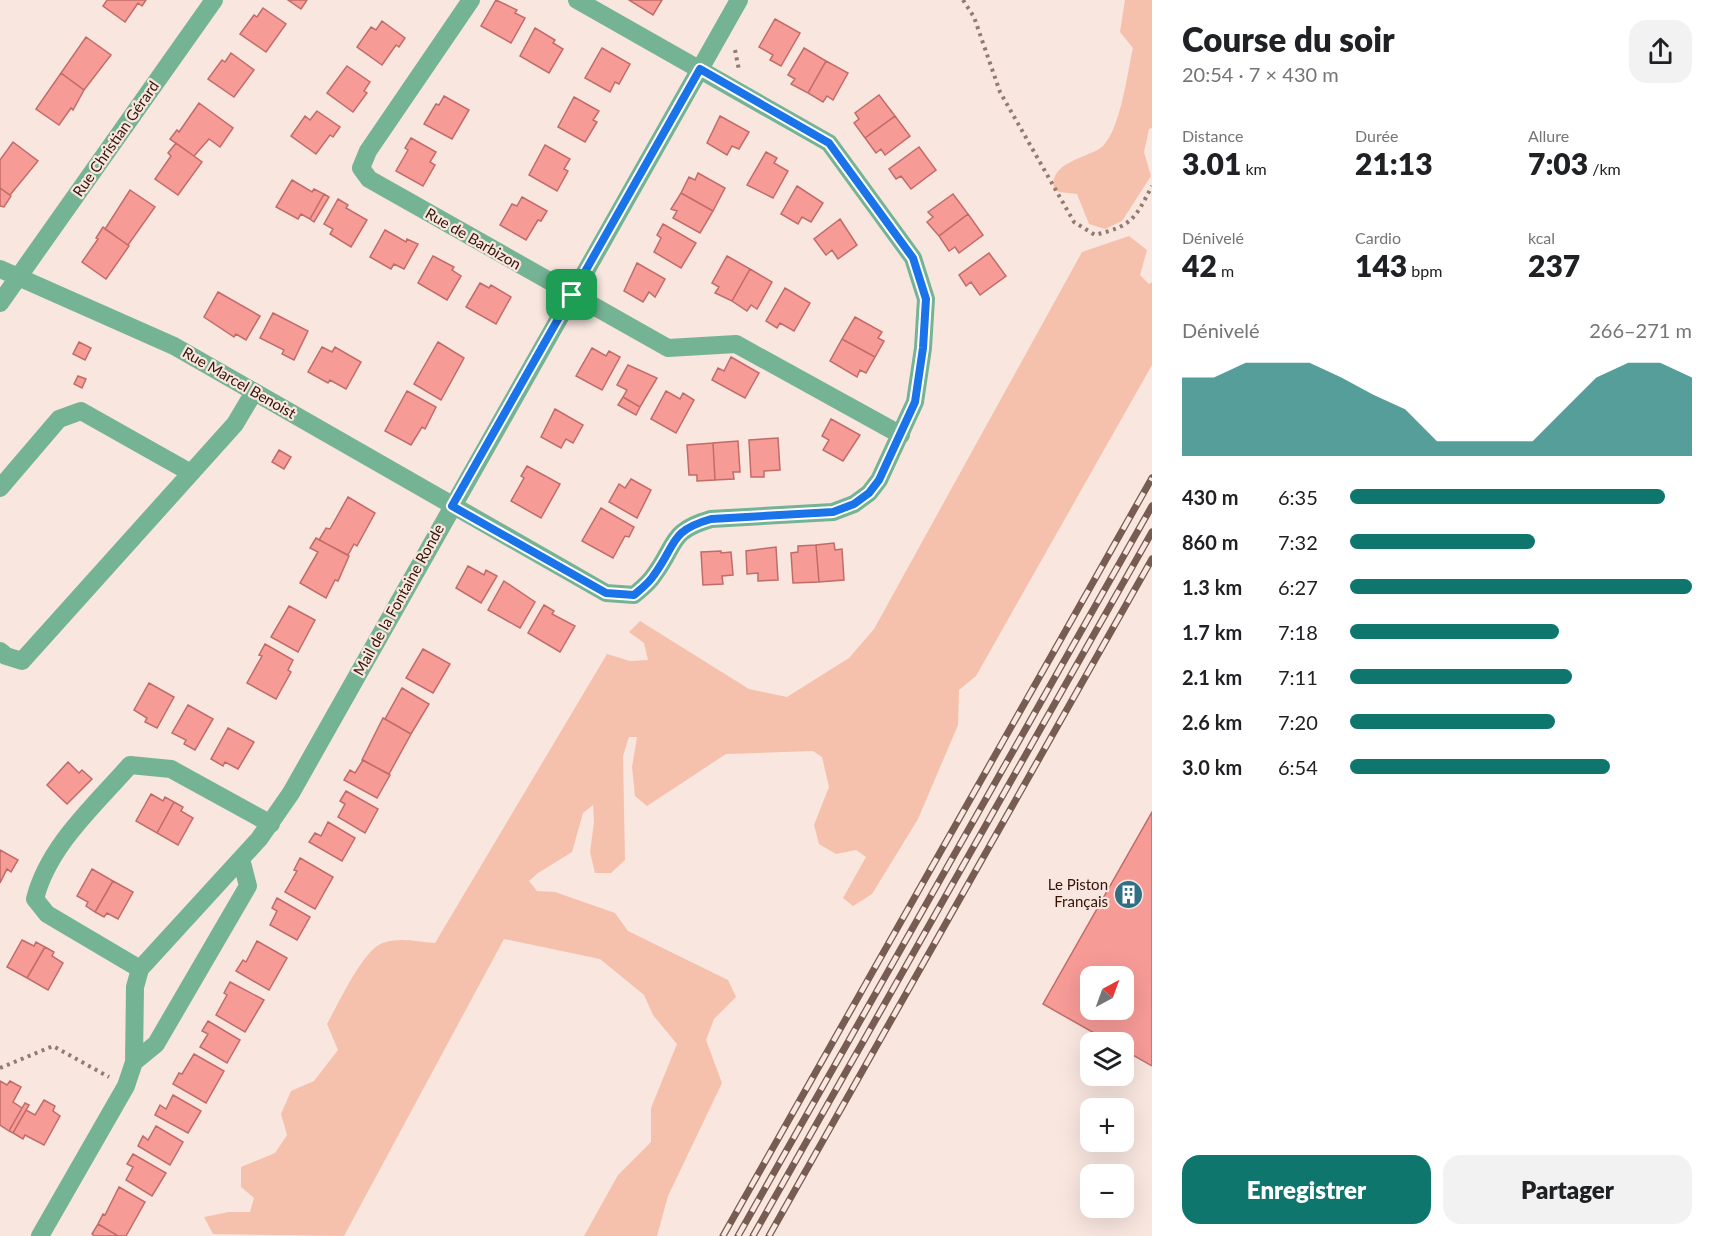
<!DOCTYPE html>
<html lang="fr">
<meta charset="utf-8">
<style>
:root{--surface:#fff;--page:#f2f2f2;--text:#202124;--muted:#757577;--accent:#0f766e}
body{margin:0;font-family:Lato,sans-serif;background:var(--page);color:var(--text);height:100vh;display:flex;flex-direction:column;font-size:22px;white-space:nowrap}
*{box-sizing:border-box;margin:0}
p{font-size:20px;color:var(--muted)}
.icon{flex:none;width:33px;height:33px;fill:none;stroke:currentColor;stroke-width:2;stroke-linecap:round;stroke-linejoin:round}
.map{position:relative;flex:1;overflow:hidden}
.sheet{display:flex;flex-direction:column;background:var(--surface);width:570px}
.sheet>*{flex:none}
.needle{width:39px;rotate:41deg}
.fabs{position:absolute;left:1080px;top:966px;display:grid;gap:12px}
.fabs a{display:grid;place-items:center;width:54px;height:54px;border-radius:12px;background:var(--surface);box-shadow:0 6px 24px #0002;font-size:30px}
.pin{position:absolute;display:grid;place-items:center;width:51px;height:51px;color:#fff;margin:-26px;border-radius:12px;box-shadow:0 3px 9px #0006}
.round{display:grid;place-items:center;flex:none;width:63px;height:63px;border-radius:18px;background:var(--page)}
.headline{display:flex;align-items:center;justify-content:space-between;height:102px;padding:0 30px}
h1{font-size:33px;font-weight:800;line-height:45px}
.stats{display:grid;grid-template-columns:repeat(3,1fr);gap:9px;height:102px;padding:6px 30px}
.stats div{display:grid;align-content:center}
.stats b{font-size:30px;font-weight:800}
.stats small{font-size:16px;font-weight:400}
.stats p{font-size:16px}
.chart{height:168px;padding:12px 30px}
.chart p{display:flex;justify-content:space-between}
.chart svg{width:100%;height:108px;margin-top:6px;fill:var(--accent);opacity:.7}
.cta{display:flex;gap:12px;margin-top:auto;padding:12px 30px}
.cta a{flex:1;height:69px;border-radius:18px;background:var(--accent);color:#fff;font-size:24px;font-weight:800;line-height:69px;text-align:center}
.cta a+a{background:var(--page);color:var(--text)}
ul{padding:0 30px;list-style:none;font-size:20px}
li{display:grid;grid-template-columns:96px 72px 1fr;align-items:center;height:45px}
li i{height:15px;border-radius:8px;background:var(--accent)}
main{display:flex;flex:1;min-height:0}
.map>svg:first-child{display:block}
</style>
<main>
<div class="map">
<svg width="1152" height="1236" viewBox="0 0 1152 1236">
<rect width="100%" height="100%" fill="#f8e6df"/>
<!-- green -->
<path fill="#f6c1ac" d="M1125,0H1152V128L1149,129L1144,152L1151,176L1122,221L1105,229L1089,224L1077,194L1059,192L1054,189C1048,161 1090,158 1103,146C1121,127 1127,74 1133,48L1120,32Z
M1129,236L1147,250L1140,275L1149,284L1152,282V365L976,676L959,690L958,725L918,819L872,894L853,906L843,898L866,857L856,850L836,854L819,844L814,825L829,787L822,757L813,751L726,754L647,806L635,796L632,767L637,737H629L623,756L625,860L611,873H595L590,852L594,822L593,805L583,813L572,852L538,873L529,881L537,891L555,892L615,913L628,931L728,980L736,997L714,1019L706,1040L722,1083L668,1196L657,1236H584L618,1175L651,1142V1108L677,1044L653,1015L644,995L600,959L504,939L344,1236L213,1234L204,1217L229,1212H250L254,1198L241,1187V1167L275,1153L287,1135L281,1114L291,1091L314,1081L338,1050L327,1024C338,1005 363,949 383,943C399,937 418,942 435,943L607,654L630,661L648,660L644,643L629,632L640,621L749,689L787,697L849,658L874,629L1082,252Z"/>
<!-- building -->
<path fill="#f79b97" stroke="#c16c68" stroke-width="1.5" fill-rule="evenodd" d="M107,0H146L142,6L138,3L125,22L103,6Z
M288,0H307L301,9Z
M496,0L517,10L515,13L525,18L511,43L481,26Z
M629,0H662L653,15Z
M263,8L286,24L266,52L240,34L254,15L257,17Z
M775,19L800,33L781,66L770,60L773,55L759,47Z
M382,21L405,38L399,47L396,45L382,65L357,47L371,27L376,30Z
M535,28L555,40L553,43L563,49L549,73L520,56Z
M86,37L111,55L84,90L61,73Z
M602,48L630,64L619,84L615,82L610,92L585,78Z
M804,48L826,61L808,93L791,84L795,79L788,75Z
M231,53L254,70L234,97L208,79L222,60L225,62Z
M826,61L848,73L833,100L827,96L823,102L808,93Z
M347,66L370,82L364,91L367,93L353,112L327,93Z
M61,73L84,90L73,110L71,108L59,125L36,109Z
M879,95L895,116L865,138L854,123L859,119L855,113Z
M444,96L469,110L452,139L424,124L436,104L439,105Z
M574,97L599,111L593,120L597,122L585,142L558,127Z
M199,103L233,128L220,147L209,139L194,156L170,139L177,130L179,132Z
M317,111L340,127L333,137L330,135L316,154L291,136L305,116L310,120Z
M720,116L749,132L739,149L732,146L727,155L707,143Z
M895,116L910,136L885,155L881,149L876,153L865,138Z
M411,138L436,152L430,162L435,165L423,186L396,171L408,150L405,148Z
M13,142L38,161L10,195L0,188V160Z
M176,143L202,162L178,195L155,179L171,156L168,153Z
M545,145L570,159L564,169L568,171L557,191L529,175Z
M919,147L936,170L911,189L901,176L896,179L889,169Z
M766,152L777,158L774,163L788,171L773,198L747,185Z
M698,173L725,188L713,211L681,193L689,177L695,180Z
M292,180L312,192L314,189L324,194L310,219L301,214L298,219L276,207Z
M797,186L823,203L811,222L802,217L798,224L781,214Z
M0,188L11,196L4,207L0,206Z
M130,190L155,207L128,245L105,229Z
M681,193L713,211L700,233L673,218L677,211L671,209Z
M324,194L329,197L314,222L310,219Z
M953,194L968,214L939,236L927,222L933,217L928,212Z
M522,197L547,211L541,221L538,220L526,240L500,225L512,204L517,206Z
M338,199L348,205L346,208L367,220L351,247L330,234L333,229L324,224Z
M968,214L983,235L959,253L955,247L949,251L939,236Z
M840,219L857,245L838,259L832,250L826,255L814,239Z
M663,224L696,243L681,268L654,252L661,238L657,235Z
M103,227L129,246L106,279L82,262L98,239L96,238Z
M385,230L406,242L407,239L418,244L404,269L394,264L391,269L370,257Z
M989,253L1006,276L980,295L971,282L966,286L959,275Z
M433,256L454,267L452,270L461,276L447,300L418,283Z
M727,256L750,269L732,301L715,293L719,287L712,283Z
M637,263L665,279L655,297L649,292L643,302L624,291Z
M750,269L772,282L757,309L751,305L747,311L732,301Z
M480,283L489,288L491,285L511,297L496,324L466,307Z
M785,288L810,303L794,331L780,323L777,328L766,321Z
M218,292L260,316L246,340L236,334L234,337L204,317Z
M273,313L308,331L294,360L282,354L284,350L260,338Z
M855,317L882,332L878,338L884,341L875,357L842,339Z
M842,339L875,357L866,373L860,370L857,377L830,361Z
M79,342L91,348L85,360L73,354Z
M438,342L464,358L441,400L414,384Z
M322,347L332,352L335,347L361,362L346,389L330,380L328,383L308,372Z
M592,348L606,356L609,351L620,357L602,390L576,376Z
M731,357L759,373L745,398L712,380L718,368L724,371Z
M628,365L657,378L640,407L623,397L627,390L617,385Z
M78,376L86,379L82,388L74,384Z
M407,391L436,407L425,429L422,427L411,445L385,431Z
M666,391L680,399L683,393L694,400L676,433L651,419Z
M623,397L640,407L636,415L618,405Z
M555,409L583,425L573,443L566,439L561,448L541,437Z
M831,419L860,435L843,461L823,450L829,440L822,436Z
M778,438L780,470L764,471V477H751L749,440Z
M738,441L740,472H733L734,479L715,480L713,443Z
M713,443L715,480L697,481V475H689L687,445Z
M279,450L291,457L284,469L272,462Z
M527,466L560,484L541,518L511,501L524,478L521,476Z
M631,479L651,490L637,518L609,502L619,484L625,488Z
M348,497L375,513L357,546L354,544L348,555L319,540L326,528L330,529Z
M601,508L634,527L629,537L625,536L613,558L582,541Z
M316,538L349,556L338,581L335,580L326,598L300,583L318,552L310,548Z
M834,543L835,550L842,549L844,580L819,582L816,545Z
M816,545L819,582L793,583L791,553L798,552V546Z
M776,547L778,580L758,581V573L747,574L746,551Z
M721,551V553L731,552L733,575L722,576L723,584L703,585L701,552Z
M468,566L484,575L486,570L497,576L481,603L456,588Z
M504,581L535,602L520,628L488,610Z
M544,605L554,611L552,614L575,626L560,652L528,633Z
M289,606L315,620L298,652L271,637Z
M265,644L293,660L288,670L291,672L276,699L247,683L262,656L259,655Z
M423,649L450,664L433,693L406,678Z
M149,683L174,697L157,728L145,722L147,718L134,710Z
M402,688L429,704L411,734L385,719Z
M188,705L213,719L195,750L184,744L186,740L172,733Z
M383,718L411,734L389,774L362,760Z
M228,728L254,742L238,769L225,762L223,766L211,759Z
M363,760L390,775L377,798L344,780L350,770L355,773Z
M68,762L79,773L82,770L92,779L67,804L47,785Z
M346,791L378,809L365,833L338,817L345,804L340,801Z
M151,794L163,801L165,797L174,802L157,833L136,821Z
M174,802L183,807L181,811L193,818L178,845L157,833Z
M1152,812V1066L1124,1050V1042H1110L1043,1004ZM1090,976H1124V1010H1090Z
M328,822L355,838L342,861L309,842L315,833L321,836Z
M0,850L18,860L11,872L7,869L0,883Z
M300,858L333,877L315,909L285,892L297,871L294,870Z
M92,869L113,881L95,912L86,906L88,902L77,896Z
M113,881L133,892L118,919L107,913L104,917L95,912Z
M277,898L310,917L297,940L270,925L277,911L272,908Z
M22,940L34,946L36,942L45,947L27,978L7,967Z
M257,941L287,958L269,990L236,971L243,960L246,962Z
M45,947L54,952L52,956L63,963L48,990L27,978Z
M230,982L264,1000L245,1032L216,1015L227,995L224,993Z
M208,1021L240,1040L227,1063L200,1047L208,1034L202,1031Z
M194,1054L224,1071L206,1103L173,1084L179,1073L182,1074Z
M0,1081L7,1085L10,1081L21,1087L13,1102L22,1108L9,1131L0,1125Z
M173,1095L201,1111L188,1133L155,1115L160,1105L166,1109Z
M44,1100L55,1106L53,1111L60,1116L44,1145L25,1135L23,1139L13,1133L26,1110L35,1115Z
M25,1103L29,1105L13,1133L9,1131Z
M156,1126L183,1142L170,1165L138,1146L143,1136L148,1140Z
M133,1154L166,1173L152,1196L126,1180L133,1167L127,1164Z
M119,1187L145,1202L126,1236H118L98,1224L103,1214L105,1215Z
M98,1224L118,1236H94L92,1234Z"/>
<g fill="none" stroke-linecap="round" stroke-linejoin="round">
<!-- path -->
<path stroke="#927a70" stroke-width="4" stroke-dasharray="3 4.5" stroke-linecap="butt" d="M963,0L974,17L1000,92L1074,222L1095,235C1133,225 1134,220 1152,186
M735,50L739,70
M0,1068L53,1046L109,1077"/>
<!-- minor -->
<path stroke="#75b395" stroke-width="18" d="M471,0L368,151L361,168L369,179L668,348L736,344L901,435
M0,269L174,346L606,593L634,595C641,589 649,583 654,575C677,544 669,531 711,519L833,512L854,504L869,493L879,480L915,402L923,348L926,299L913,258L829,143L577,0
M0,488L59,419L81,411L191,473
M0,651L6,656L22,661L235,424L254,392
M140,969L47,914L35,899C48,846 95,805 130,765L171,769L271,824
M134,1062L156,1044L248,886L241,859
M40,1236L126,1086L134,1062L135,987L140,969L259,839L291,793L739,0"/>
<!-- tertiary -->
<path stroke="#75b395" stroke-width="18" d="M0,303L214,0"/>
<defs>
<path id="rail" d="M723,1236L1152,478
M738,1236L1152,506
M753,1236L1152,532
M769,1236L1152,559"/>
</defs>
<!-- rail casing -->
<use href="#rail" stroke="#765c51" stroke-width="7"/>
<!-- rail -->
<use href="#rail" stroke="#f8e6df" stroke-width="4.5" stroke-dasharray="14" stroke-linecap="butt"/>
</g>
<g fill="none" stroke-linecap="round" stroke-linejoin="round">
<defs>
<path id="route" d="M700,69L829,143L913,258L926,299L923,348L915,402L879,480L869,493L854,504L833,512L711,519C669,531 677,544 654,575C649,583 641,589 634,595L606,593L452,506Z"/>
</defs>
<!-- route casing -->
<use href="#route" stroke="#fff" stroke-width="12"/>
<!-- route -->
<use href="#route" stroke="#1a73e8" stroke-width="8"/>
</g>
<!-- icons -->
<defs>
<symbol id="building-disc" viewBox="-11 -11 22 22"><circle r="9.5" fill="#306f84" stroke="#f8e6df"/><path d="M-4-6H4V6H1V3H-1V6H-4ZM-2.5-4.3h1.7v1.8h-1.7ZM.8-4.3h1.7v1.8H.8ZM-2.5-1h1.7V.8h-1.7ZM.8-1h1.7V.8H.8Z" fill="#fff"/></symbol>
</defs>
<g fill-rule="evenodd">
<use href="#building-disc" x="1112" y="878" width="33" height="33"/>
</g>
<g text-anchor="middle" stroke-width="4.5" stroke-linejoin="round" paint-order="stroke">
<!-- street labels -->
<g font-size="15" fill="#331407" stroke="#f8e6df">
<text transform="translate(116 139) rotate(-55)" y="5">Rue Christian Gérard</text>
<text transform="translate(473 239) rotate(30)" y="5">Rue de Barbizon</text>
<text transform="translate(239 383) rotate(30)" y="5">Rue Marcel Benoist</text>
<text transform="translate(399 600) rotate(-61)" y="5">Mail de la Fontaine Ronde</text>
</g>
<!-- poi labels -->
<g font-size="15" fill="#331407" stroke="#f8e6df" text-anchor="end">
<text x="1108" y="890">Le Piston<tspan x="1108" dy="17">Français</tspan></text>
</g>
</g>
</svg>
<div class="fabs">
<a><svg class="needle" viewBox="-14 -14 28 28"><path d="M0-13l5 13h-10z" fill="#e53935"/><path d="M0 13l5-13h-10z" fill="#757577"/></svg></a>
<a><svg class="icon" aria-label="layers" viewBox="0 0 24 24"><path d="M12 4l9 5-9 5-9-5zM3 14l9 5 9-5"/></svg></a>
<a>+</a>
<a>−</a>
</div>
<div class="pin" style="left:572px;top:295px;background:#1e9e55"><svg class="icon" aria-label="arrive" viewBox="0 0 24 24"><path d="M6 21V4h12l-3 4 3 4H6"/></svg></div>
</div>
<section class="sheet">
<div class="headline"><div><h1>Course du soir</h1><p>20:54 · 7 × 430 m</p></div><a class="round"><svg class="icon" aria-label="share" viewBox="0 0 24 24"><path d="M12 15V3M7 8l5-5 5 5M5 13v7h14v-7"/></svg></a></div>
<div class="stats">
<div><p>Distance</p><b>3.01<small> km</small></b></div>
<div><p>Durée</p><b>21:13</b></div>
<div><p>Allure</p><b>7:03<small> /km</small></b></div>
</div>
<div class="stats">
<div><p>Dénivelé</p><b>42<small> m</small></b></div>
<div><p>Cardio</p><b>143<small> bpm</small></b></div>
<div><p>kcal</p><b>237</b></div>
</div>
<div class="chart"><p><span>Dénivelé</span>266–271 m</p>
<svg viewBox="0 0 160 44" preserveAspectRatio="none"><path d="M0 44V12L10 12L20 6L30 6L40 6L50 12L60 19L70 25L80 38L90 38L100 38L110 38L120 25L130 12L140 6L150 6L160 12V44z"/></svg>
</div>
<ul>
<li><b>430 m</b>6:35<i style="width:92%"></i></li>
<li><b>860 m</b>7:32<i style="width:54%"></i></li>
<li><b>1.3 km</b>6:27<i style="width:100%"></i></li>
<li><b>1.7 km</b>7:18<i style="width:61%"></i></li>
<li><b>2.1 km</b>7:11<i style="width:65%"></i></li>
<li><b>2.6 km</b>7:20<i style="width:60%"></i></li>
<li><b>3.0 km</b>6:54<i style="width:76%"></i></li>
</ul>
<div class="cta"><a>Enregistrer</a><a>Partager</a></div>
</section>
</main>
